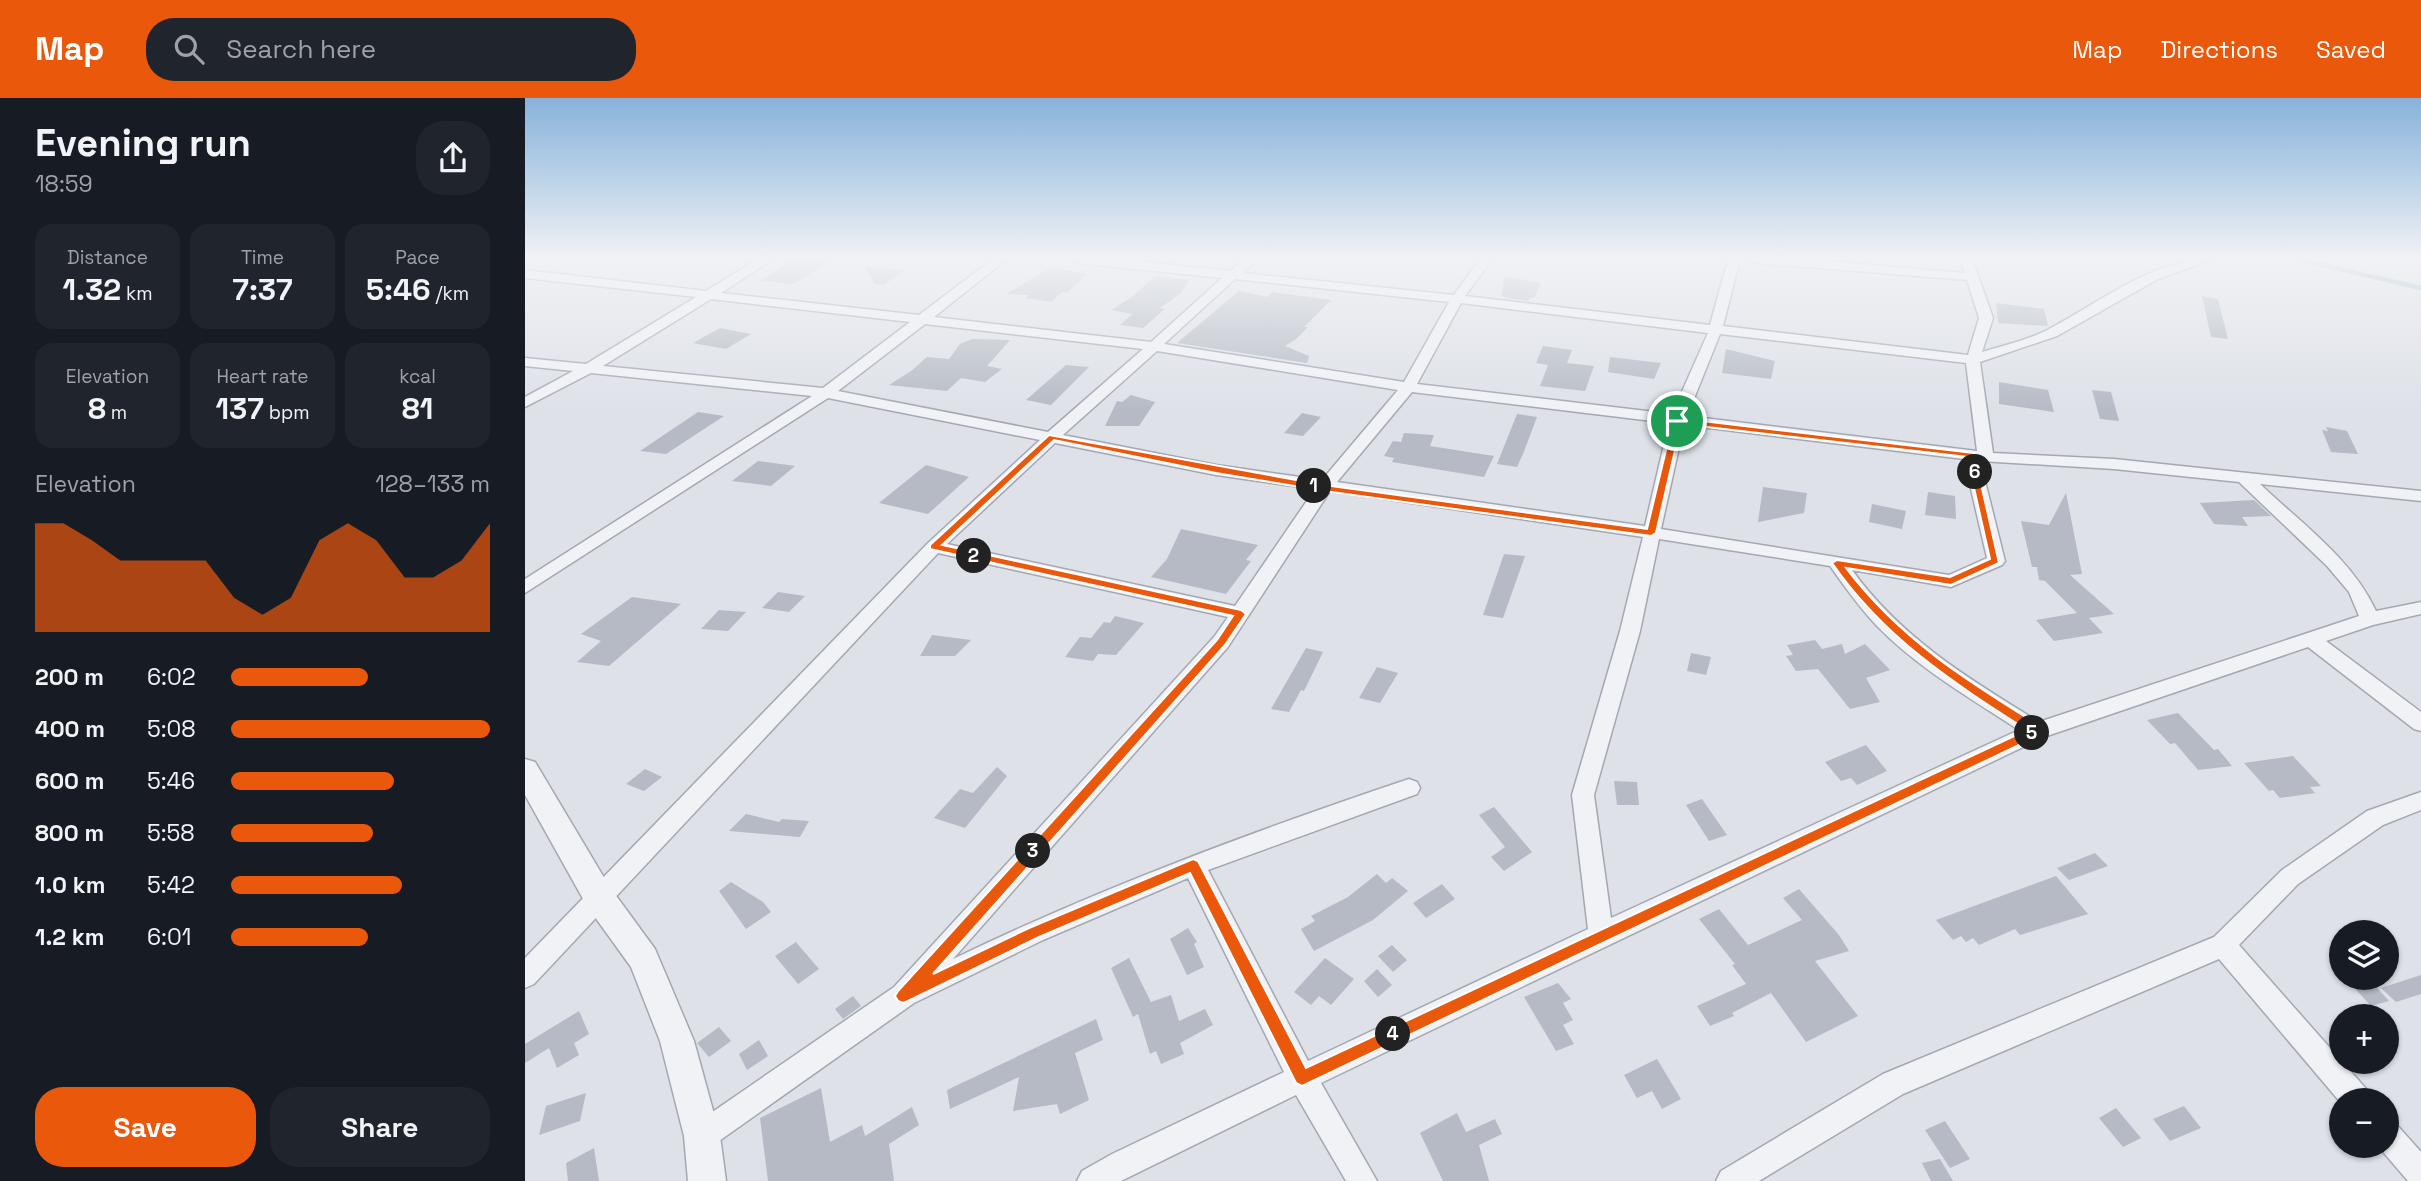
<!DOCTYPE html>
<meta charset="utf-8">
<style>
:root{--surface:#171b24;--page:#20242c;--text:#f1f3f6;--muted:#9ea1a6;--accent:#ea580c}
body{margin:0;font-family:"Space Grotesk",sans-serif;background:var(--page);color:var(--text);height:100vh;display:flex;flex-direction:column;font-size:26px;white-space:nowrap}
*{box-sizing:border-box;margin:0}
p{font-size:23px;color:var(--muted)}
.icon{flex:none;width:38px;height:38px;fill:none;stroke:currentColor;stroke-width:2;stroke-linecap:round;stroke-linejoin:round}
.map{position:relative;flex:1;overflow:hidden}
.panel{display:flex;flex-direction:column;background:var(--surface);width:525px}
.panel>*{flex:none}
.buttons{position:absolute;left:1804px;top:822px;display:grid;gap:14px}
.buttons a{display:grid;place-items:center;width:70px;height:70px;border-radius:50%;background:var(--surface);box-shadow:0 2px 5px #0004;font-size:35px}
.pin{position:absolute;display:grid;place-items:center;width:60px;height:60px;color:#fff;margin:-30px;border:4px solid #fff;border-radius:50%;box-shadow:0 2px 7px #0007}
.km{position:absolute;width:35px;height:35px;margin:-18px;border-radius:50%;background:#222;color:#fff;font-size:19px;line-height:35px;text-align:center}
.round{display:grid;place-items:center;flex:none;width:74px;height:74px;border-radius:28px;background:var(--page)}
.head{display:flex;align-items:center;justify-content:space-between;height:119px;padding:0 35px}
h1{font-size:38px;font-weight:600;line-height:52px}
.stats{display:grid;grid-template-columns:repeat(3,1fr);gap:10px;height:119px;padding:7px 35px}
.stats div{display:grid;align-content:center;border-radius:18px;background:var(--page);text-align:center}
.stats b{font-size:30px;font-weight:600}
.stats small{font-size:19px;font-weight:400}
.stats p{font-size:19px}
.chart{height:196px;padding:14px 35px}
.chart p{display:flex;justify-content:space-between}
.chart svg{width:100%;height:126px;margin-top:7px;fill:var(--accent);opacity:.7}
.action{display:flex;gap:14px;margin-top:auto;padding:14px 35px}
.action a{flex:1;height:80px;border-radius:28px;background:var(--accent);color:#fff;font-size:28px;font-weight:600;line-height:80px;text-align:center}
.action a+a{background:var(--page);color:var(--text)}
ul{padding:0 35px;list-style:none;font-size:23px}
li{display:grid;grid-template-columns:112px 84px 1fr;align-items:center;height:52px}
li i{height:18px;border-radius:9px;background:var(--accent)}
header{display:flex;align-items:center;gap:42px;box-sizing:border-box;height:98px;padding:0 35px;background:var(--accent);color:#fff}
header strong{font-size:33px}
nav{display:flex;gap:38px;margin-inline-start:auto;font-size:24px}
.search{width:490px;height:63px;background:var(--page);display:flex;align-items:center;gap:18px;box-sizing:border-box;padding:0 24px;border-radius:28px;color:var(--muted);font-size:26px}
main{display:flex;flex:1;min-height:0}
.map>svg:first-child{display:block}
</style>
<header>
<strong>Map</strong>
<div class="search"><svg class="icon" aria-label="search" viewBox="0 0 24 24"><circle cx="10" cy="10" r="6"/><path d="M15 15l6 6"/></svg>Search here</div>
<nav><a>Map</a><a>Directions</a><a>Saved</a></nav>
</header>
<main>
<section class="panel">
<div class="head"><div><h1>Evening run</h1><p>18:59</p></div><a class="round"><svg class="icon" aria-label="share" viewBox="0 0 24 24"><path d="M12 15V3M7 8l5-5 5 5M5 13v7h14v-7"/></svg></a></div>
<div class="stats">
<div><p>Distance</p><b>1.32<small> km</small></b></div>
<div><p>Time</p><b>7:37</b></div>
<div><p>Pace</p><b>5:46<small> /km</small></b></div>
</div>
<div class="stats">
<div><p>Elevation</p><b>8<small> m</small></b></div>
<div><p>Heart rate</p><b>137<small> bpm</small></b></div>
<div><p>kcal</p><b>81</b></div>
</div>
<div class="chart"><p><span>Elevation</span>128–133 m</p>
<svg viewBox="0 0 160 44" preserveAspectRatio="none"><path d="M0 44V6L10 6L20 12L30 19L40 19L50 19L60 19L70 32L80 38L90 32L100 12L110 6L120 12L130 25L140 25L150 19L160 6V44z"/></svg>
</div>
<ul>
<li><b>200 m</b>6:02<i style="width:53%"></i></li>
<li><b>400 m</b>5:08<i style="width:100%"></i></li>
<li><b>600 m</b>5:46<i style="width:63%"></i></li>
<li><b>800 m</b>5:58<i style="width:55%"></i></li>
<li><b>1.0 km</b>5:42<i style="width:66%"></i></li>
<li><b>1.2 km</b>6:01<i style="width:53%"></i></li>
</ul>
<div class="action"><a>Save</a><a>Share</a></div>
</section>
<div class="map">
<svg width="1896" height="1083" viewBox="0 0 1896 1083">
<rect width="100%" height="100%" fill="#dee1e8"/>
<g fill="none" stroke-linecap="round" stroke-linejoin="round">
<!-- stream -->
<path stroke="#98afc8" stroke-width="4.5" d="M1773,161L1896,190"/>
</g>
<!-- building -->
<path fill="#b5bac4" d="M268,161H307L269,186L235,183Z
M339,168L379,172L359,187L350,186Z
M527,169L562,176L542,195L537,194L526,204L500,200L504,197L481,196Z
M630,178L664,182L656,195L635,210L640,211L618,230L595,227L608,216L586,212L607,199Z
M979,179L1016,185L1009,200H1005L1003,203L982,200L977,198Z
M714,193L743,199L747,194L806,202L779,229H783L771,241L760,248L784,258L782,265L652,245Z
M1677,198L1693,201L1703,241L1686,239Z
M1471,205L1519,211L1523,228L1473,225Z
M195,230L226,236L201,251L168,245Z
M447,241L485,242L462,268L477,271L460,284L436,280L422,293L364,287L386,273L402,259L424,261L435,246Z
M1018,248L1047,252L1042,265L1069,268L1060,293L1015,288L1023,267L1011,265Z
M1201,251L1250,263L1246,281L1197,275Z
M1085,259L1136,265L1129,281L1083,274Z
M541,267L564,269L526,307L501,302Z
M1474,284L1523,292L1529,314L1474,306Z
M1567,292L1586,294L1594,323L1575,321Z
M606,297L630,304L614,328H580L592,303L597,304Z
M173,314L199,318L141,356L115,353Z
M777,315L796,319L778,338L759,335Z
M992,316L1012,319L998,356L992,369L972,366Z
M1801,329L1822,333L1833,356L1806,354L1797,332L1803,333Z
M879,335L909,337L905,348L969,358L959,379L867,364L869,360L859,358L868,343L876,344Z
M233,363L270,368L246,388L207,383Z
M401,367L444,379L403,416L354,405Z
M1238,389L1282,395L1279,415L1233,424Z
M1403,394L1430,398L1431,421L1400,417Z
M1541,395L1557,476L1545,477L1589,516L1564,520L1578,535L1529,543L1511,522L1552,515L1520,483L1514,482L1512,469H1507L1496,423L1524,427Z
M1729,402L1746,418L1717,419L1723,428L1689,426L1675,405Z
M1347,406L1381,413L1377,431L1344,424Z
M656,431L733,447L721,462L726,463L701,496L626,479L642,461Z
M979,456L1000,458L978,520L958,517Z
M253,494L280,498L264,514L237,510Z
M107,499L156,506L84,568L52,564L76,543L56,536Z
M194,512L221,514L203,533L176,531Z
M590,518L619,525L591,557L573,556L568,563L540,559L555,539L566,540L579,524L585,525Z
M407,537L446,542L430,558H395Z
M1290,542L1297,551L1317,546L1320,556L1340,546L1365,572L1341,580L1355,604L1325,611L1293,571L1271,573L1261,558L1268,557L1262,547Z
M781,550L798,554L779,593L776,592L764,614L746,611Z
M1166,555L1186,559L1181,577L1162,573Z
M852,569L873,575L855,605L834,600Z
M1653,615L1689,652L1693,651L1707,668L1673,672L1650,645L1645,646L1622,622Z
M1341,647L1362,673L1332,687L1326,680L1316,683L1300,664Z
M1768,658L1796,688L1785,689L1790,695L1755,700L1748,692L1744,693L1719,665Z
M472,669L482,678L440,730L409,720L435,691L448,695Z
M120,671L137,679L119,693L101,686Z
M1089,683L1112,684L1114,707H1092Z
M1177,701L1202,737L1184,743L1161,707Z
M969,709L1007,754L979,773L966,759L980,749L954,717Z
M221,716L254,724L257,721L284,723L275,739L204,733Z
M1570,755L1583,768L1544,782L1532,770Z
M852,776L861,785L867,780L883,793L848,822L789,853L776,831L790,823L786,818L823,799Z
M1531,778L1563,816L1495,837L1490,831L1454,847L1448,840L1441,844L1436,838L1428,842L1411,822Z
M206,784L238,804L246,814L221,831L194,793Z
M917,786L930,801L901,820L888,805Z
M1274,791L1314,837L1324,853L1290,863L1333,918L1281,944L1246,895L1207,915L1209,918L1185,928L1172,908L1221,886L1207,867L1210,866L1174,821L1194,811L1223,847L1277,822L1258,800Z
M663,830L672,844L669,846L679,869L662,877L645,841Z
M271,844L294,871L273,886L250,858Z
M867,847L882,862L868,874L853,858Z
M604,860L626,904L646,897L654,923L680,911L688,927L655,945L659,956L636,966L631,953L625,956L613,916L608,919L586,870Z
M800,860L829,881L806,907L794,898L786,907L769,894Z
M852,871L867,887L853,899L839,883Z
M1896,877V896L1871,904L1856,890Z
M1843,880L1864,903L1846,908L1825,885Z
M1033,885L1046,901L1038,905L1048,922L1038,927L1049,946L1031,953L999,899Z
M328,898L336,908L318,921L310,911Z
M54,913L64,936L49,945L54,957L32,970L24,950L0,965V946Z
M571,921L578,942L550,955L564,1002L535,1016L532,1006L488,1013L494,979L425,1011L422,992Z
M194,929L206,943L184,959L172,945Z
M234,942L243,958L222,972L214,956Z
M1132,961L1156,1001L1137,1011L1127,993L1112,1000L1099,977Z
M296,990L305,1044L337,1027L340,1038L387,1009L394,1027L364,1046L369,1083H243L235,1020Z
M61,995L55,1023L14,1037L21,1008Z
M1659,1008L1676,1030L1645,1043L1628,1021Z
M1591,1010L1616,1040L1598,1049L1574,1020Z
M932,1015L941,1034L970,1021L977,1036L954,1047L964,1083H918L895,1035Z
M1420,1023L1445,1061L1425,1070L1400,1032Z
M69,1050L74,1083H43L41,1065Z
M1415,1061L1428,1083H1406L1397,1065Z"/>
<g fill="none" stroke-linecap="round" stroke-linejoin="round">
<defs>
<path id="minor" d="M233,161H248L196,195L394,217L468,161H482L409,219L626,244L697,180L552,165L546,161H590L705,173L719,161H732L718,175L929,197L955,161H967L940,198L1185,227L1203,161H1215L1198,228L1443,257L1454,220L1442,182L1230,165L1224,161H1277L1440,175L1435,161H1447L1468,220L1457,254C1479,247 1504,242 1524,231C1576,204 1627,161 1688,161L1633,181L1532,238L1455,264L1468,355L1589,361L1896,393V403L1735,386C1776,425 1827,461 1851,513L1896,504V516L1848,527L1801,543L1896,614V633L1889,631L1783,549L1519,639L796,985L852,1083H821L771,997L596,1083H552L557,1073L587,1056L759,974L663,780L518,842L389,905L187,1048L177,1052L167,1048L163,1038L167,1028L369,889L689,539L703,519L413,455L9,886L0,890V860L403,445L515,342L303,300L0,495V481L287,298L66,275L0,309V299L48,273L0,268V260L61,266L171,199L0,180V172L181,193ZM710,181L924,204L879,284L639,246ZM186,201L385,224L298,290L78,268ZM936,205L1183,235L1147,316L892,286ZM400,226L618,251L523,334L313,293ZM1195,236L1441,265L1452,353L1162,318ZM632,253L873,292L797,382L691,367L538,337ZM887,294L1144,325L1120,428L812,384ZM1159,327L1439,361L1462,460L1424,477L1136,431ZM530,345L691,377L790,391L710,508L422,446ZM1455,363L1589,371L1714,384L1802,468L1824,494L1834,518L1514,624C1444,581 1376,540 1327,472L1426,489L1477,467L1480,463ZM805,393L1118,439L1095,533L1047,697L1063,831L783,963L683,772L892,696L895,690L892,684L884,681C729,733 575,790 428,861L703,549ZM1134,441L1305,468C1320,489 1334,509 1352,528C1393,570 1445,600 1494,632L1086,820L1069,697L1115,533Z
M1896,694V712L1858,727L1773,786L1714,847L1843,993L1847,1003H1816V1005L1694,861L1378,996L1234,1083H1191L1196,1073L1358,976L1689,839L1757,772L1842,713Z
M1862,1023L1872,1027L1896,1054V1083H1883L1853,1048H1862Z"/>
<path id="tertiary" d="M0,661L10,664L84,788L130,851L169,943L195,1038L201,1083H163L159,1038L135,943L106,869L62,808L0,697Z"/>
</defs>
<!-- minor casing -->
<use href="#minor" stroke="#a3a8b2" stroke-width="3"/>
<!-- tertiary casing -->
<use href="#tertiary" stroke="#a3a8b2" stroke-width="3"/>
<!-- minor -->
<use href="#minor" fill="#f0f2f6" fill-rule="evenodd"/>
<!-- tertiary -->
<use href="#tertiary" fill="#f0f2f6" fill-rule="evenodd"/>
</g>
<!-- sky -->
<linearGradient id="sky" x2="0" y2="1"><stop stop-color="#88b2db"/><stop offset="0.51" stop-color="#f0f2f5"/><stop offset="1" stop-color="#f0f2f5" stop-opacity="0"/></linearGradient>
<rect width="1896" height="313" fill="url(#sky)"/>
<!-- route -->
<path fill="#ea580c" stroke="#fff" stroke-width="2" fill-rule="evenodd" d="M1152,320L1449,355L1474,465L1426,487L1321,470C1375,541 1442,583 1517,629V636L777,988L771,985L665,775L514,839L383,903L378,905L373,903L370,898L373,893L692,542L708,518L405,451V447L524,337L799,387L1122,431L1148,323ZM1156,326L1442,359L1465,461L1425,479L1312,462L1307,465C1359,540 1427,584 1502,632L781,970L673,763L668,761L504,830L408,876L700,547L721,516L716,512L417,447L529,342L691,375L799,393L1126,438L1131,435Z"/>
</svg>
<div class="buttons">
<a><svg class="icon" aria-label="layers" viewBox="0 0 24 24"><path d="M12 4l9 5-9 5-9-5zM3 14l9 5 9-5"/></svg></a>
<a>+</a>
<a>−</a>
</div>
<div class="pin" style="left:1152px;top:323px;background:#1e9e55"><svg class="icon" aria-label="arrive" viewBox="0 0 24 24"><path d="M6 21V4h12l-3 4 3 4H6"/></svg></div>
<b class="km" style="left:789px;top:388px">1</b>
<b class="km" style="left:449px;top:458px">2</b>
<b class="km" style="left:508px;top:753px">3</b>
<b class="km" style="left:868px;top:936px">4</b>
<b class="km" style="left:1507px;top:635px">5</b>
<b class="km" style="left:1450px;top:374px">6</b>
</div>
</main>
